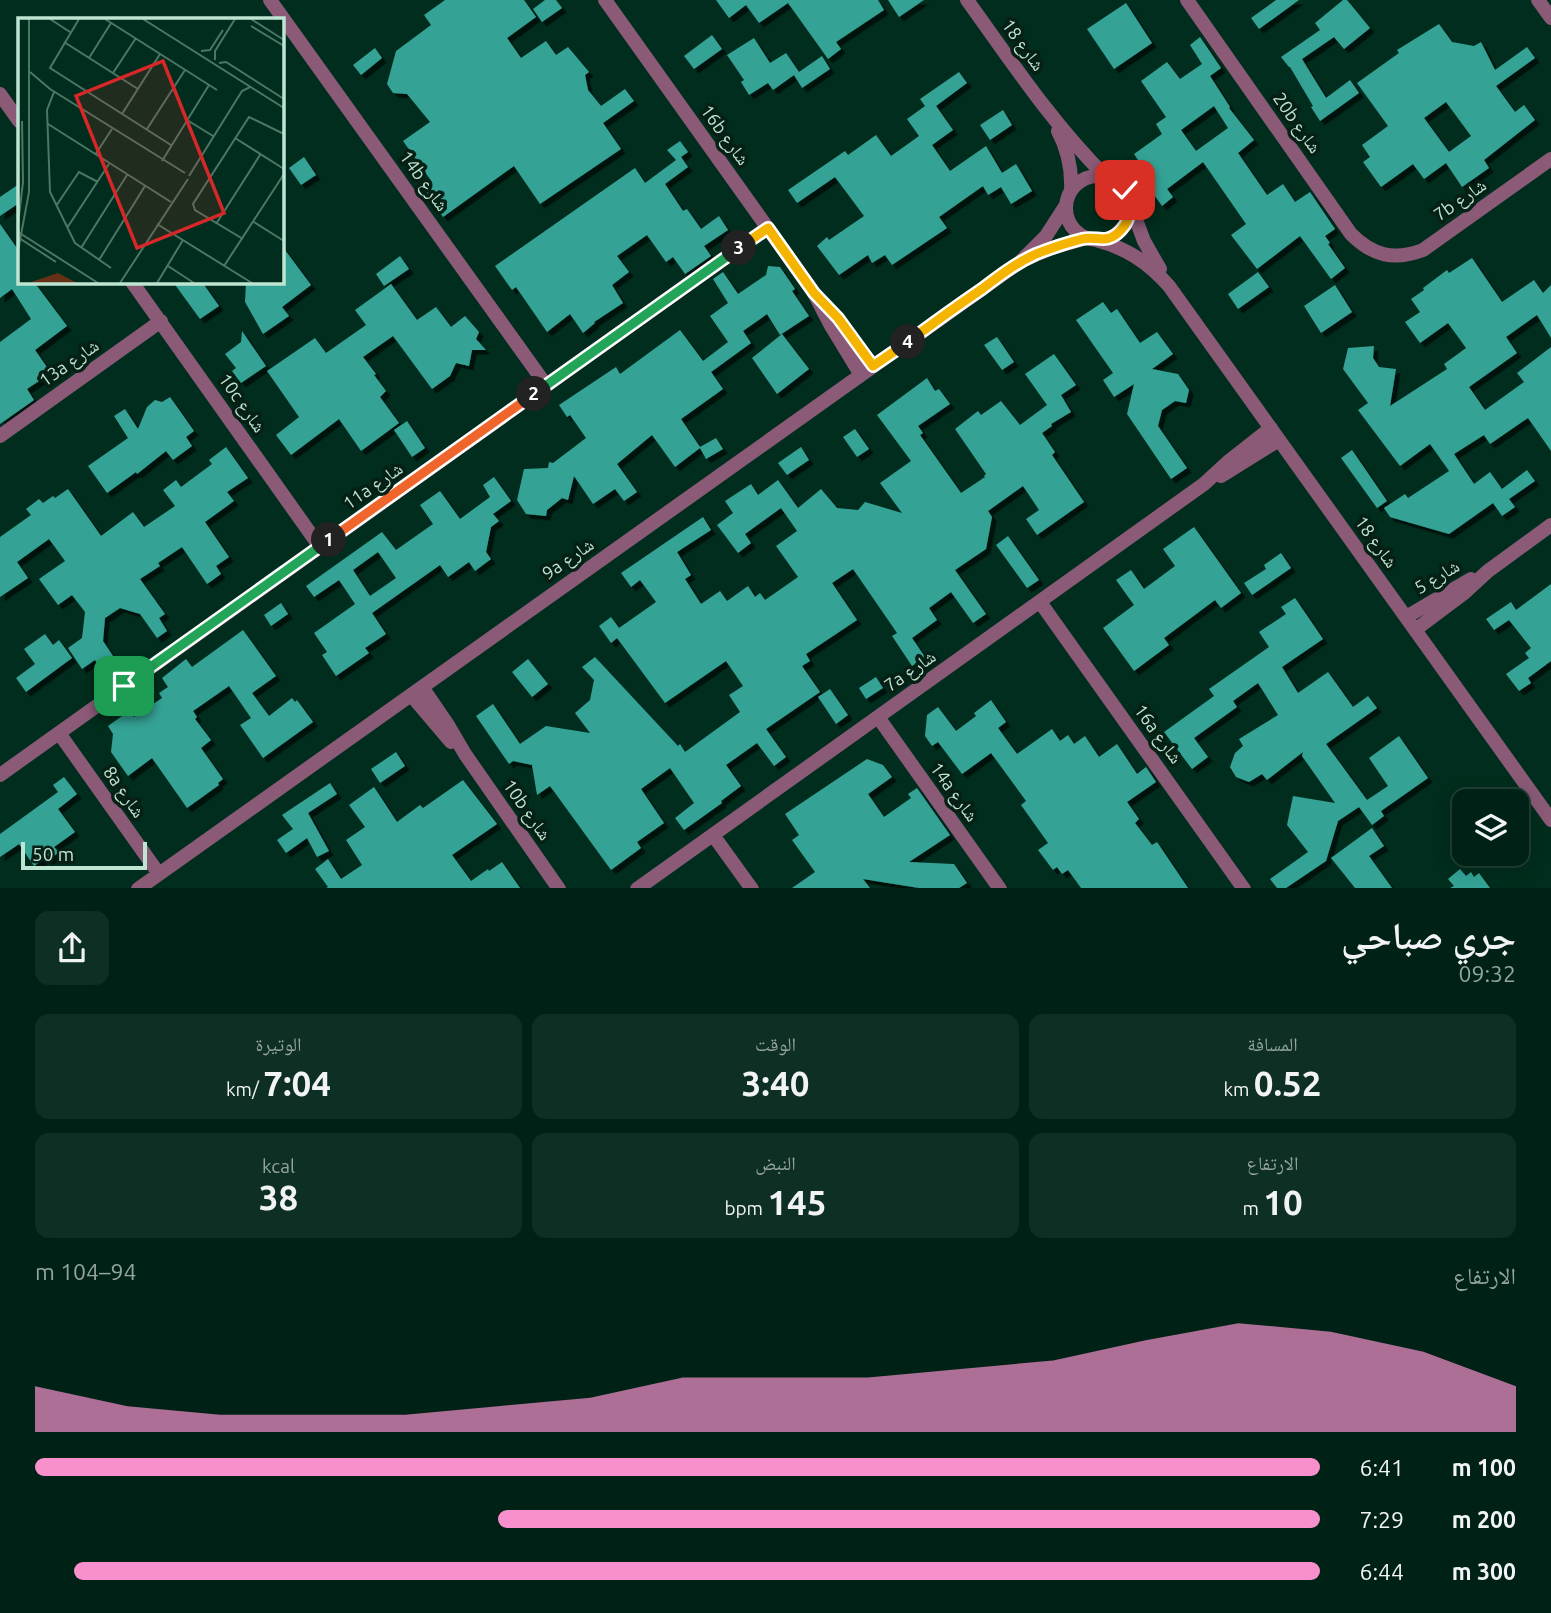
<!DOCTYPE html>
<html lang="ar">
<meta charset="utf-8">
<style>
:root{--surface:#002216;--page:#0e2f23;--text:#f1f3f6;--muted:#95a4a1;--line:#223f35;--accent:#f790cd}
body{margin:0;font-family:Ubuntu,"Noto Naskh Arabic",sans-serif;background:var(--page);color:var(--text);direction:rtl;height:100vh;display:flex;flex-direction:column;font-size:26px;white-space:nowrap}
*{box-sizing:border-box;margin:0}
p{font-size:23px;color:var(--muted)}
.icon{flex:none;width:38px;height:38px;fill:none;stroke:currentColor;stroke-width:2;stroke-linecap:round;stroke-linejoin:round}
.map{position:relative;height:888px;overflow:hidden;direction:ltr}
.drawer{display:flex;flex-direction:column;background:var(--surface);flex:1}
.drawer>*{flex:none}
.controls{position:absolute;left:1452px;top:789px;display:grid;gap:14px}
.controls a{display:grid;place-items:center;width:77px;height:77px;border-radius:14px;background:var(--surface);box-shadow:0 4px 18px #0003,0 0 0 2px var(--line);font-size:35px}
.scale{position:absolute;left:21px;bottom:18px;width:126px;box-sizing:border-box;padding-left:7px;border:4px solid #bee4d2;border-top:0;font-size:19px;line-height:24px;white-space:nowrap;color:#bee4d2;-webkit-text-stroke:5px #072016;paint-order:stroke}
.pin{position:absolute;display:grid;place-items:center;width:60px;height:60px;color:#fff;margin:-30px;border-radius:14px;box-shadow:0 4px 10px #0006}
.km{position:absolute;width:35px;height:35px;margin:-18px;border-radius:50%;background:#222;color:#fff;font-size:19px;line-height:35px;text-align:center}
.round{display:grid;place-items:center;flex:none;width:74px;height:74px;border-radius:14px;background:var(--page)}
.headline{display:flex;align-items:center;justify-content:space-between;height:119px;padding:0 35px}
h1{font-size:38px;font-weight:600;line-height:52px}
.metrics{display:grid;grid-template-columns:repeat(3,1fr);gap:10px;height:119px;padding:7px 35px}
.metrics div{display:grid;align-content:center;border-radius:14px;background:var(--page);text-align:center}
.metrics b{font-size:35px;font-weight:600}
.metrics small{font-size:19px;font-weight:400}
.metrics p{font-size:19px}
.chart{height:196px;padding:14px 35px}
.chart p{display:flex;justify-content:space-between}
.chart svg{width:100%;height:126px;margin-top:7px;fill:var(--accent);opacity:.7}
ul{padding:0 35px;list-style:none;font-size:23px}
li{display:grid;grid-template-columns:112px 84px 1fr;align-items:center;height:52px}
li i{height:18px;border-radius:9px;background:var(--accent)}
.map>svg:first-child{display:block}
</style>
<div class="map">
<svg width="1551" height="889" viewBox="0 0 1551 889">
<defs>
<filter id="shadow"><feDropShadow dx="4.5" dy="4.5" stdDeviation="0" flood-color="#0009"/></filter>
</defs>
<rect width="100%" height="100%" fill="#002d1d"/>
<!-- building -->
<path fill="#36a296" fill-rule="evenodd" filter="url(#shadow)" d="M445,0H524L536,17L507,38L521,58L546,41L556,55L568,47L589,72L585,75L588,90L601,106L625,89L634,101L603,123L621,149L540,204L514,166L443,217L423,189L432,182L403,141L430,122L407,94L393,93L387,84L396,51L431,25L424,15Z
M545,0H556L562,8L542,22L533,9Z
M716,0H878L884,10L836,42L841,49L828,59L788,3L759,23L746,5L729,18Z
M888,0H924L899,17Z
M1276,0H1299L1259,29L1251,18Z
M1343,0H1347L1370,28L1344,49L1334,37L1302,59L1326,98L1350,80L1359,93L1320,121L1311,107L1313,106L1290,67H1289L1281,57L1320,30L1315,23Z
M1126,3L1152,43L1114,69L1087,29Z
M1439,24L1452,42L1474,46L1481,42L1495,70L1527,47L1535,58L1496,86L1515,112L1524,105L1535,120L1484,160L1489,168L1462,187L1446,163L1424,179L1413,164L1381,187L1363,162L1370,157L1362,145L1388,126L1357,83L1399,53L1397,50ZM1446,102L1471,136L1449,152L1424,118Z
M712,35L722,49L694,69L684,56Z
M1200,37L1221,68L1210,76L1230,107L1229,108L1254,140L1238,153L1267,195L1283,184L1295,202L1310,192L1335,229L1325,236L1330,243L1328,244L1345,268L1331,279L1300,236L1257,269L1231,235L1246,224L1203,162L1167,189L1173,197L1162,206L1147,185L1152,181L1134,154L1162,134L1156,124L1166,117L1141,81L1167,62L1180,79L1202,64L1190,45ZM1214,106L1228,128L1196,151L1181,130Z
M754,38L770,63L786,53L799,72L822,56L830,69L802,88L794,75L773,90L768,83L749,95L741,82L744,80L727,55Z
M375,48L382,58L361,75L353,65Z
M959,72L967,83L936,106L953,130L932,145L950,171L986,146L1002,173L1016,164L1032,191L1011,204L1001,187L988,195L983,186L939,217L947,228L892,265L885,255L872,263L868,255L839,275L817,246L827,237L829,240L864,216L835,177L797,203L788,190L845,151L848,155L876,135L891,156L919,136L907,119L925,106L920,99Z
M1003,110L1012,125L990,140L980,125Z
M680,141L688,152L681,157L688,167L665,184L683,211L687,209L701,229L719,216L728,230L704,246L711,256L685,274L673,257L666,262L647,235L617,256L629,272L612,285L623,303L594,322L595,323L583,333L570,314L547,332L516,287L512,290L495,266L635,168L645,183L676,160L667,150Z
M304,157L316,175L301,185L289,168Z
M19,184V203L0,216V197Z
M0,224L19,251V282H34L67,326L35,350L51,373L27,389L34,400L0,424V342L31,319L12,289L0,298Z
M282,246L311,285L282,307L289,316L263,334L245,302L246,282H282Z
M400,256L409,269L384,286L376,274Z
M1472,258L1502,302L1534,280L1543,293L1551,285V338L1537,315L1506,337L1517,353L1469,387L1485,410L1524,382L1517,373L1551,347V451L1528,418L1490,444L1484,435L1454,454L1474,484L1490,472L1502,489L1527,470L1535,481L1509,499L1515,507L1502,516L1493,503L1449,534L1390,517L1384,508L1405,494L1408,498L1449,471L1430,444L1400,466L1358,410L1368,403L1343,369L1348,348L1374,346L1373,358L1379,367L1396,369L1390,406L1447,369L1444,364L1466,348L1448,323L1420,343L1405,322L1420,312L1411,299L1424,290L1423,288L1447,270L1449,273Z
M768,266L780,267L795,289L792,291L809,316L780,335L767,314L743,331L751,343L711,372L723,389L681,419L700,447L716,438L723,449L706,459L700,448L675,467L652,435L617,464L637,492L624,501L615,489L593,504L574,476L568,500L562,498L547,510L546,516L526,514L517,500L524,469L548,468L549,462L553,463L586,438L570,415L567,417L559,405L616,367L620,374L680,330L703,361L728,342L710,316L728,303L713,279L723,272L738,294L766,275Z
M1258,272L1269,287L1238,309L1228,294Z
M173,282H202L219,306L200,319Z
M391,284L417,320L436,307L451,327L465,316L479,332L476,339L486,350H472L469,366L456,363L450,376L432,389L393,336L363,357L376,374L374,375L386,391L380,397L399,423L361,451L339,419L291,455L276,435L299,417L267,371L315,338L326,353L366,325L355,310Z
M1335,285L1352,312L1321,333L1304,306Z
M1103,302L1111,313L1117,309L1140,343L1157,332L1173,354L1152,369L1178,374L1189,390L1186,403L1175,401L1162,410L1158,426L1187,468L1171,479L1127,414L1134,384L1114,397L1103,380L1113,373L1076,320Z
M242,331L266,366L241,383L232,371L236,368L225,354L241,342Z
M782,334L809,369L777,394L752,358Z
M997,337L1014,362L1002,370L984,345Z
M1054,354L1076,385L1061,395L1071,412L1051,424L1052,426L1042,433L1055,452L1052,455L1084,502L1037,535L1026,519L1039,510L1023,486L988,511L992,517L986,549L955,570L986,614L973,623L951,592L929,608L937,620L912,638L925,657L912,666L892,636L897,633L853,569L832,583L857,620L806,654L810,661L802,666L820,692L766,729L786,757L774,766L757,743L726,765L741,786L721,801L722,803L684,830L675,818L694,803L670,768L641,789L664,823L637,842L641,848L611,870L550,786L537,795L532,765L513,761L509,764L476,716L493,704L520,744L546,726L590,733L575,713L590,700L594,680L582,667L595,657L678,746L680,744L685,752L740,712L729,695L743,686L726,661L665,703L617,638L611,643L599,626L611,617L619,628L656,602L640,580L631,587L621,573L703,517L711,530L677,552L691,575L685,579L701,604L720,591L727,601L748,586L755,597L760,593L765,600L798,577L776,546L797,531L781,508L745,534L751,543L738,553L717,525L733,513L725,501L751,484L758,495L778,480L798,508L821,489L837,508L858,510L865,502L902,513L880,483L911,461L877,415L927,378L935,391L939,389L950,404L918,426L923,433L920,435L961,493L985,477L984,476L986,474L955,429L978,411L981,415L1001,401L1020,425L1047,405L1025,374Z
M170,397L194,431L186,437L192,446L173,460L166,451L137,474L136,472L107,493L88,466L128,438L114,416L125,409L138,429L147,407L155,400L162,402Z
M407,421L425,448L412,457L394,430Z
M855,429L869,449L857,457L843,437Z
M226,447L248,478L227,492L234,501L205,522L229,557L216,566L221,574L207,584L182,547L158,563L160,566L140,579L165,614L159,618L167,631L157,638L140,614L120,608L105,618L103,641L117,662L103,672L95,660L82,669L68,648L82,638L85,612L72,595L58,605L39,579L65,561L49,539L17,562L28,578L0,597V537L31,515L26,509L39,499L43,503L53,496L55,498L68,489L101,536L133,512L144,527L175,506L163,490L176,480L181,487L212,464L209,460Z
M801,447L809,460L787,475L778,463Z
M1352,450L1387,501L1377,508L1341,458Z
M494,477L511,501L493,514L499,521L491,527L486,552L491,559L475,571L469,562L448,577L440,565L372,613L386,634L365,648L369,653L336,676L322,655L327,652L314,633L355,604L339,580L314,597L306,586L382,532L396,550L433,524L420,505L440,491L460,519L490,497L483,485ZM378,552L396,578L370,596L353,570Z
M1194,527L1241,593L1221,608L1215,600L1164,638L1169,645L1134,671L1103,628L1134,605L1116,580L1131,570L1144,589L1175,566L1163,549Z
M1008,536L1039,580L1027,588L996,545Z
M1281,553L1291,568L1252,595L1244,583L1266,569L1264,565Z
M1551,584V661L1528,678L1531,683L1519,691L1506,674L1529,658L1525,653L1531,648L1509,620L1494,630L1486,619L1511,602L1516,610Z
M1295,598L1323,639L1282,667L1298,693L1328,672L1353,707L1368,696L1377,708L1326,744L1367,800L1388,786L1369,758L1399,736L1428,778L1381,811L1384,816L1372,825L1359,807L1338,821L1326,861L1286,888H1277L1270,879L1308,852L1287,825L1293,796L1335,803L1302,756L1303,752L1267,780L1262,774L1249,782L1236,777L1230,767L1235,753L1243,746L1239,739L1278,715L1258,683L1233,701L1237,707L1194,738L1208,757L1192,769L1164,732L1214,696L1209,689L1269,647L1259,632L1286,614L1281,607Z
M281,603L288,614L271,626L264,615Z
M243,630L276,676L252,693L269,716L292,698L295,702L297,700L313,722L263,758L240,725L251,718L229,686L193,711L197,717L195,719L211,740L201,748L223,779L218,783L219,785L187,808L152,758L128,776L111,752L113,734L108,726L129,711L134,717L162,698L159,693L168,687L162,678L186,659L192,667Z
M45,634L53,645L59,640L72,658L26,692L16,678L35,664L24,649Z
M528,659L548,684L532,697L512,672Z
M876,677L883,688L866,699L859,688Z
M830,689L848,715L836,724L818,697Z
M991,700L1006,722L998,728L1017,754L1052,729L1060,741L1068,735L1074,744L1085,736L1099,757L1117,744L1137,774L1146,767L1156,782L1127,802L1139,819L1135,823L1152,845L1157,842L1188,888H1081L1068,870L1062,874L1057,867L1053,870L1038,850L1048,843L1021,805L1026,801L991,753L962,774L938,742L932,746L925,736L927,715L938,707L956,731L976,716L974,713Z
M396,752L405,766L380,783L371,769Z
M867,759L883,765L892,777L868,794L884,817L911,798L908,794L917,788L950,835L909,862L954,864L967,883L959,888H919L863,879L870,888H792L815,872L792,840L799,835L785,814Z
M64,777L77,794L58,809L75,832L54,847L59,852L48,861L46,858L34,866L19,844L0,857V834L58,792L53,785Z
M463,780L497,824L452,855L471,881L488,869L489,871L502,862L520,888H326L328,887L315,869L328,859L341,879L362,865L346,840L365,827L349,805L374,787L397,822L420,805L423,808Z
M330,783L337,794L308,813L329,851L317,857L307,838L286,853L277,840L293,829L282,815Z
M1372,828L1384,846L1369,856L1392,888H1355L1331,858Z
M1460,869L1466,876L1471,872L1474,877L1479,873L1490,888H1450L1454,886L1448,879Z"/>
<g fill="none" stroke-linecap="round" stroke-linejoin="round">
<!-- minor -->
<path stroke="#8a5a76" stroke-width="14" d="M270,0L546,385
M605,0L814,293L830,324L861,375
M967,0C1011,61 1052,123 1105,176
M1187,0L1351,234C1373,256 1394,261 1423,250L1551,159
M1538,0L1551,18
M0,94L19,121
M1058,131C1068,150 1072,169 1071,190
M1066 208a32 32 0 1 1 64 0a32 32 0 1 1-64 0Z
M1132,209L1144,241L1160,269
M1096,240C1126,248 1148,262 1169,286L1551,820
M1028,258L1052,248L1086,238
M132,282L320,547
M827,307L873,366
M0,436L161,321
M1221,476L1279,440
M1040,602L1244,889
M1406,617L1471,579
M1415,630L1463,594L1488,571L1551,525
M422,687L448,725L465,754L559,889
M411,695L451,742
M878,717L1000,889
M59,733L159,874
M0,775L767,228
M713,835L752,889
M138,889L1020,262L1046,236L1066,205
M637,889L1204,484L1229,461L1271,428"/>
</g>
<g fill="none" stroke-linecap="round" stroke-linejoin="round">
<defs>
<path id="split-1" d="M124,686L329,540"/>
<path id="split-2" d="M329,540L534,394"/>
<path id="split-3" d="M534,394L739,248"/>
<path id="split-4" d="M739,248L768,228L814,293L838,318L873,366L908,342"/>
<path id="split-5" d="M908,342C932,324 957,306 982,289C999,276 1016,263 1036,254C1051,248 1066,243 1082,239C1097,235 1106,246 1121,230C1132,218 1132,203 1125,190"/>
</defs>
<!-- split-1 casing -->
<use href="#split-1" stroke="#fff" stroke-width="14"/>
<!-- split-2 casing -->
<use href="#split-2" stroke="#fff" stroke-width="14"/>
<!-- split-3 casing -->
<use href="#split-3" stroke="#fff" stroke-width="14"/>
<!-- split-4 casing -->
<use href="#split-4" stroke="#fff" stroke-width="14"/>
<!-- split-5 casing -->
<use href="#split-5" stroke="#fff" stroke-width="14"/>
<!-- split-1 -->
<use href="#split-1" stroke="#22a559" stroke-width="9"/>
<!-- split-2 -->
<use href="#split-2" stroke="#f0652b" stroke-width="9"/>
<!-- split-3 -->
<use href="#split-3" stroke="#22a559" stroke-width="9"/>
<!-- split-4 -->
<use href="#split-4" stroke="#f5b400" stroke-width="9"/>
<!-- split-5 -->
<use href="#split-5" stroke="#f5b400" stroke-width="9"/>
</g>
<g text-anchor="middle" stroke-width="7" stroke-linejoin="round" paint-order="stroke">
<!-- street labels -->
<g font-size="18" fill="#bee4d2" stroke="#072016">
<text transform="translate(1023 45) rotate(54)" y="6">شارع 18</text>
<text transform="translate(1297 123) rotate(55)" y="6">20b شارع</text>
<text transform="translate(725 135) rotate(54)" y="6">16b شارع</text>
<text transform="translate(424 181) rotate(54)" y="6">14b شارع</text>
<text transform="translate(1460 200) rotate(-35)" y="6">7b شارع</text>
<text transform="translate(69 363) rotate(-35)" y="6">13a شارع</text>
<text transform="translate(242 403) rotate(55)" y="6">10c شارع</text>
<text transform="translate(373 486) rotate(-35)" y="6">11a شارع</text>
<text transform="translate(1376 542) rotate(54)" y="6">شارع 18</text>
<text transform="translate(568 559) rotate(-35)" y="6">9a شارع</text>
<text transform="translate(1437 577) rotate(-31)" y="6">شارع 5</text>
<text transform="translate(910 671) rotate(-35)" y="6">7a شارع</text>
<text transform="translate(1158 734) rotate(54)" y="6">16a شارع</text>
<text transform="translate(124 792) rotate(55)" y="6">8a شارع</text>
<text transform="translate(954 792) rotate(54)" y="6">14a شارع</text>
<text transform="translate(527 810) rotate(55)" y="6">10b شارع</text>
</g>
</g>
<!-- overview -->
<g transform="translate(18 18)">
<rect width="266" height="266" fill="#002d1d"/>
<path d="M40,255L59,265H10Z" fill="#673117"/>
<path fill="none" stroke="#4c7665" stroke-width="2" d="M32,1L52,14M61,1L32,50L153,127M87,1L199,72M125,1L266,90M233,1L266,22M233,8L266,28M46,24L120,71M183,33L192,32L205,12M71,40L93,5M197,42V33L217,1M201,45L208,44L266,81M12,54L32,71L167,155M95,55L118,20M36,74L29,92L32,174L57,225L93,250M104,96L142,36M169,102L195,118M30,106L153,184M129,111L167,52M217,120L266,151M77,137L94,111M144,143L191,67M171,158L224,73L232,69M38,188L61,154L80,164M236,204L266,223M139,206L234,265M198,206L242,137M0,207L5,164L4,103M49,210L91,146M0,214L80,265M1,220L38,244M225,221L177,192L175,186L231,99L266,116M63,230L109,157M0,233L11,174V1M81,242L127,168M150,248L176,265M206,248L266,156M102,265L170,161M139,265L165,222"/>
<path fill="#d62828" fill-opacity="0.15" stroke="#d62828" stroke-width="3.5" d="M145,43L206,195L119,230L58,78Z"/>
<rect width="266" height="266" fill="none" stroke="#bee4d2" stroke-width="3.5"/>
</g>
</svg>
<div class="controls">
<a><svg class="icon" aria-label="layers" viewBox="0 0 24 24"><path d="M12 4l9 5-9 5-9-5zM3 14l9 5 9-5"/></svg></a>
</div>
<div class="scale">50 m</div>
<div class="pin" style="left:124px;top:686px;background:#1e9e55"><svg class="icon" aria-label="arrive" viewBox="0 0 24 24"><path d="M6 21V4h12l-3 4 3 4H6"/></svg></div>
<div class="pin" style="left:1125px;top:190px;background:#d93025"><svg class="icon" aria-label="check" viewBox="0 0 24 24"><path d="M5 12l5 5 9-10"/></svg></div>
<b class="km" style="left:329px;top:540px">1</b>
<b class="km" style="left:534px;top:394px">2</b>
<b class="km" style="left:739px;top:248px">3</b>
<b class="km" style="left:908px;top:342px">4</b>
</div>
<section class="drawer">
<div class="headline"><div><h1>جري صباحي</h1><p>09:32</p></div><a class="round"><svg class="icon" aria-label="share" viewBox="0 0 24 24"><path d="M12 15V3M7 8l5-5 5 5M5 13v7h14v-7"/></svg></a></div>
<div class="metrics">
<div><p>المسافة</p><b>0.52<small> km</small></b></div>
<div><p>الوقت</p><b>3:40</b></div>
<div><p>الوتيرة</p><b>7:04<small> /km</small></b></div>
</div>
<div class="metrics">
<div><p>الارتفاع</p><b>10<small> m</small></b></div>
<div><p>النبض</p><b>145<small> bpm</small></b></div>
<div><p>kcal</p><b>38</b></div>
</div>
<div class="chart"><p><span>الارتفاع</span>94–104 m</p>
<svg viewBox="0 0 160 44" preserveAspectRatio="none"><path d="M0 44V28L10 35L20 38L30 38L40 38L50 35L60 32L70 25L80 25L90 25L100 22L110 19L120 12L130 6L140 9L150 16L160 28V44z"/></svg>
</div>
<ul>
<li><b>100 m</b>6:41<i style="width:100%"></i></li>
<li><b>200 m</b>7:29<i style="width:64%"></i></li>
<li><b>300 m</b>6:44<i style="width:97%"></i></li>
</ul>
</section>
